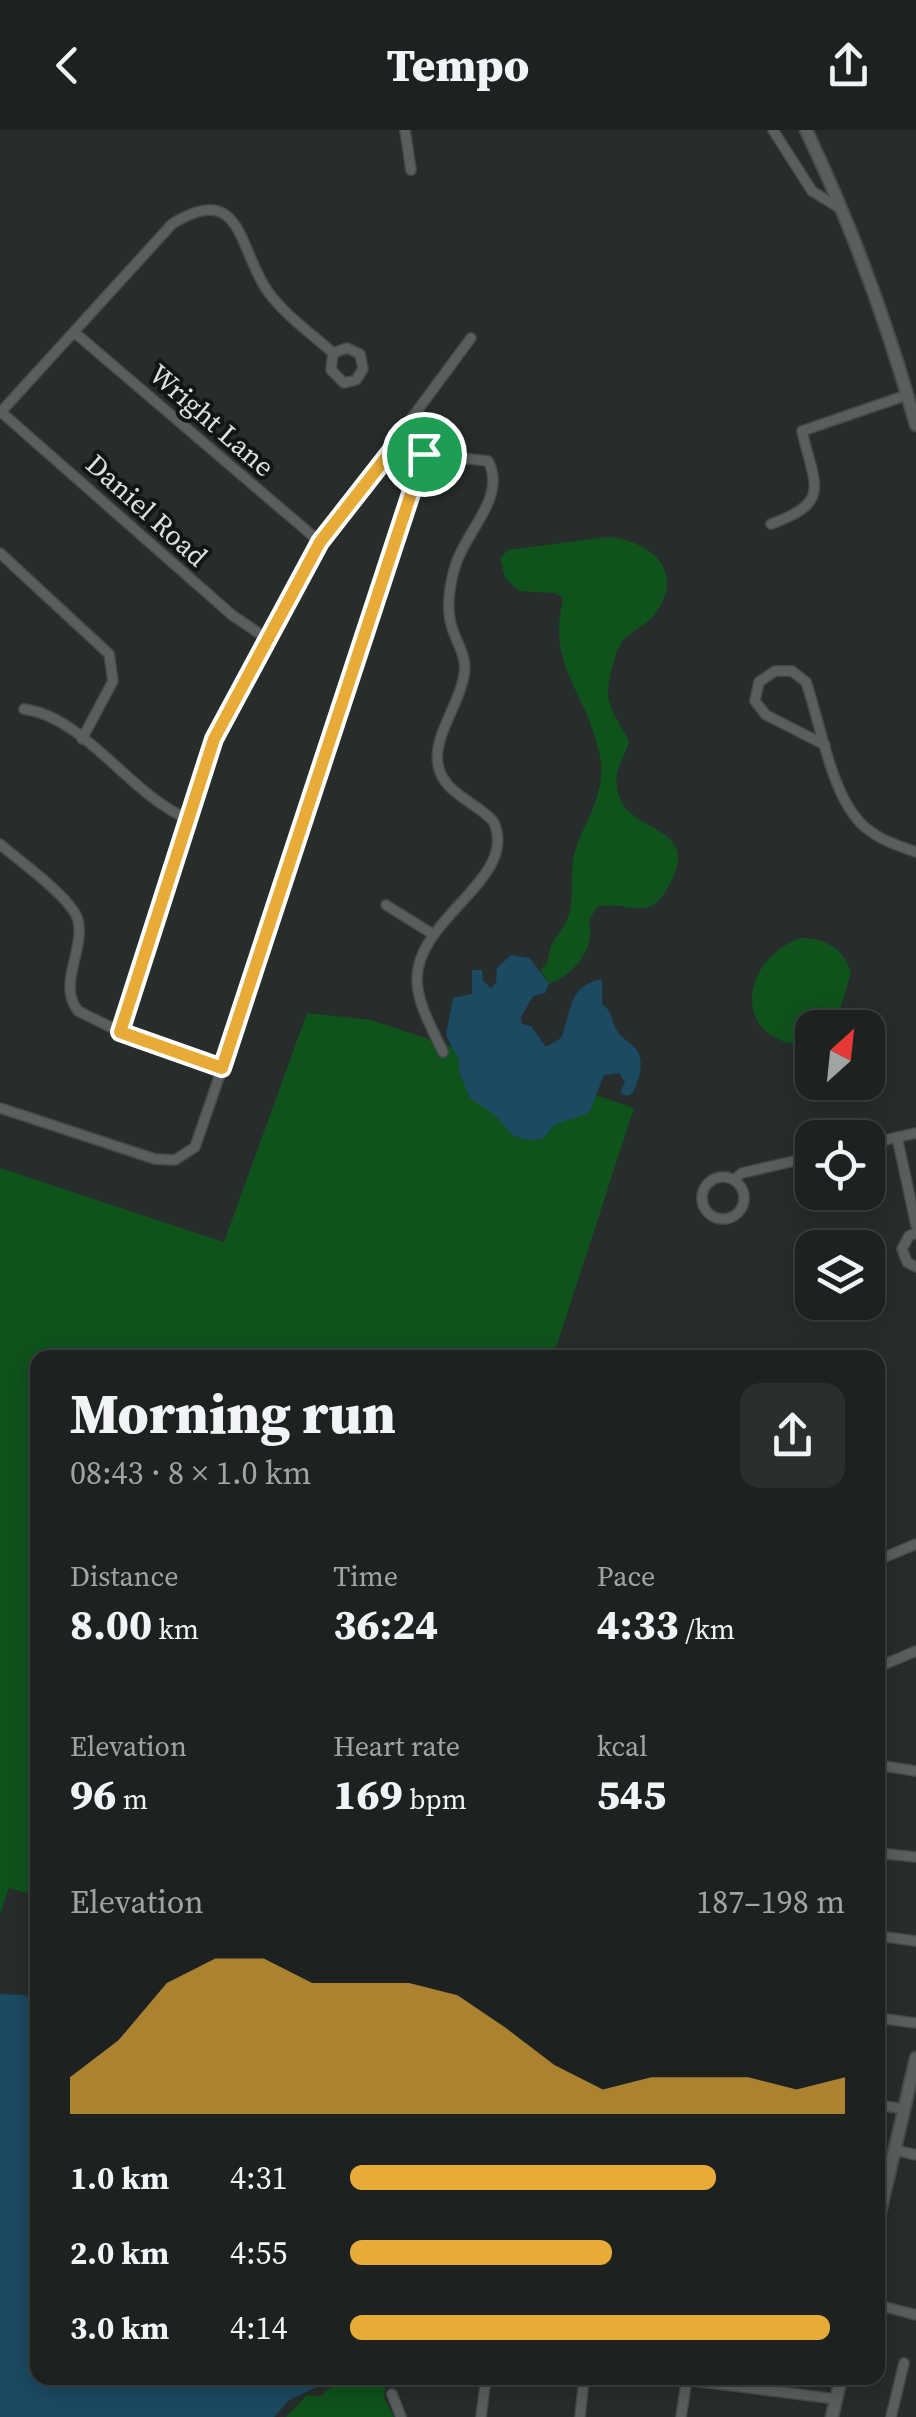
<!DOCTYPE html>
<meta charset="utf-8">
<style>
:root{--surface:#1d2221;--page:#2a2f2e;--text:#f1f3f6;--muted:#a0a4a5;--line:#3b3f3f;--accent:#e8ab37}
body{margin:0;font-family:"Source Serif 4",serif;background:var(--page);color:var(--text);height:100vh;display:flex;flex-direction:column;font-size:38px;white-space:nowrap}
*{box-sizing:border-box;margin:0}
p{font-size:32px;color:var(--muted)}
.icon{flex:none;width:55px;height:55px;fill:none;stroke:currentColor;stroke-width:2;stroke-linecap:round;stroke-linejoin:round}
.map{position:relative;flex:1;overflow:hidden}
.details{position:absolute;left:30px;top:1220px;width:855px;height:1035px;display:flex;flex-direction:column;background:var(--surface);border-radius:20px;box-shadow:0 5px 25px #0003,0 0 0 2px var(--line)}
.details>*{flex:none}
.needle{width:65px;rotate:27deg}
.controls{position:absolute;left:795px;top:880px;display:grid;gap:20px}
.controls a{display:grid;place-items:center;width:90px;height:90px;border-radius:20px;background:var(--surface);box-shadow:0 5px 25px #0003,0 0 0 2px var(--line);font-size:50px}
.pin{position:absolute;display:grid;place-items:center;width:85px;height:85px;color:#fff;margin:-42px;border:5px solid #fff;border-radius:50%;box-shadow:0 2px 10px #0007}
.round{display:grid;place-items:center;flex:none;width:105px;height:105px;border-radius:20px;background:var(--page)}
.head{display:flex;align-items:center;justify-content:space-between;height:170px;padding:0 40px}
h1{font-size:55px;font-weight:800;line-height:75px}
.figures{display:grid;grid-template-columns:repeat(3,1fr);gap:15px;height:170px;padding:10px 40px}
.figures div{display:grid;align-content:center}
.figures b{font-size:42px;font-weight:800}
.figures small{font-size:28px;font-weight:400}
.figures p{font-size:28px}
.chart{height:280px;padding:20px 40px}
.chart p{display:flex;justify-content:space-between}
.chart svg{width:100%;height:180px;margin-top:10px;fill:var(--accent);opacity:.7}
ul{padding:0 40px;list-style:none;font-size:32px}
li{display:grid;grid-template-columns:160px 120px 1fr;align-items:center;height:75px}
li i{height:25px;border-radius:12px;background:var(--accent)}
header{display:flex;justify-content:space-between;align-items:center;height:130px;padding:0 40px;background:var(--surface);font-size:45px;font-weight:800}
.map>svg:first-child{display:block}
</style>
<header><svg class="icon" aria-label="back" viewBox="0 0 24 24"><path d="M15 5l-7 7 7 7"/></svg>Tempo<svg class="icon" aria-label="share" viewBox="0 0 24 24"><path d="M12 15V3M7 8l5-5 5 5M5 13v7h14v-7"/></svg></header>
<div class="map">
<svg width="916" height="2287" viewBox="0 0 916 2287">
<rect width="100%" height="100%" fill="#272d2c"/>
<!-- green -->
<path fill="#10521c" d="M607,407C650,410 687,441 655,484C646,497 627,502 620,515C614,526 609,549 608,561C607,577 622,597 629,611C624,632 612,637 618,663C628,706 707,693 667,759C662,768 654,777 644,778C627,780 615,772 597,777L589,790C596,818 575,844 549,854L540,840C551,833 547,825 552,814C556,805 565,797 568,787C576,765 568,740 576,718C588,685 608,660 599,622C585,558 547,539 563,468L555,463L519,461L505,448L500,428L508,420Z
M800,808C825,808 844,818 851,843L836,893L833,897L812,898V915C732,917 736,832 800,808Z
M307,883L371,890L634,978L553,1227L38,1228L37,1766L9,1758L0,1784V1038L224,1112Z
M340,2248H386L384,2268L394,2287H286L307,2265L321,2266Z"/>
<!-- water -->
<path fill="#1b4a62" d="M511,825L530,828L549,854L545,863L533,866L521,887L522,894L531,896L546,917L561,908C572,882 567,856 602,849V874C613,882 611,890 617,901C622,909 629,911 635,918C646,930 639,951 632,964L627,966L620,963L625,952L619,943L604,945L589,983L556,994L543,1008L530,1010L513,1006L496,986L470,968L459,942V930L446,905L453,868L472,864V840H482L483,851L491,858L496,853L497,838Z
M0,1864L23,1865L37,1872L38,2248H336L289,2270L274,2287H0Z"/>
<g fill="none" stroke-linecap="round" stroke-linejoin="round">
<defs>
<path id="minor" d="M405,0L411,40
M773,0L812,61L841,79
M74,202L320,412
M1,282L232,485L266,508
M0,283L172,94C244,49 238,122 269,163C286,186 312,204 333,223L331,240L344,253L356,250L363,239L360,224L347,218L333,223
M424,324L488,331C507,367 467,399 456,434C450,451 446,477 451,494C455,512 468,525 464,545C460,575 430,609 439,639C447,665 476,672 493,691C521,747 417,787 417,849C417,874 433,900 443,922
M771,394C833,372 814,355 802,301L907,265
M0,423L109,524L113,551L82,609
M24,579C85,587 130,665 188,689
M825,615L766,585L755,571L759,552L775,541H792L806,552C821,594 831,669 866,698C880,710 899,716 916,722
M0,714C18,730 72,768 78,790C85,821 57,854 78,881L125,904L222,937
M386,775L431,803
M120,902L213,609L320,412L471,208
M0,978L155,1029L175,1030L195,1017L267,808L424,324L399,311
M897,1007L916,1095
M868,1014L916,1003
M702 1068a21 21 0 1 1 42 0a21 21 0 1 1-42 0Z
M734,1050L742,1043L812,1027
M916,1103L909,1106L902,1119L907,1132L916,1137
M878,1430L916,1414
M878,1537L916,1521
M878,1635L916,1641
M878,1723L916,1727
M34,1803L38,1805
M878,1806L916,1811
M878,1888L916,1893
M878,1975L904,1979
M895,2020L916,2025
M878,2175L916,2185
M686,2250L836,2269
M392,2264L401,2287
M481,2287L486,2248
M580,2287L584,2248
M681,2287L687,2248
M891,2287L904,2233"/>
<path id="tertiary" d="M806,0C852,96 887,192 916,295
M878,2091L916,1928
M832,2287L841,2248"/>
</defs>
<!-- minor casing -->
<use href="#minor" stroke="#454a4a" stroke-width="12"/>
<!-- tertiary casing -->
<use href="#tertiary" stroke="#454a4a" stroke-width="15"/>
<!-- minor -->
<use href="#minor" stroke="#595f5e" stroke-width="9"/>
<!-- tertiary -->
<use href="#tertiary" stroke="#595f5e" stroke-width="11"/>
</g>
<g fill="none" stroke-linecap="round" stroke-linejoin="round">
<defs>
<path id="route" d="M399,311L424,324L222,938L120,902L214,609L320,412Z"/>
</defs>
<!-- route casing -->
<use href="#route" stroke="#fff" stroke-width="20"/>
<!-- route -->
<use href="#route" stroke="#e8ab37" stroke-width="12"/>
</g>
<g text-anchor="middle" stroke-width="8" stroke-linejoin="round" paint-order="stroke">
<!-- street labels -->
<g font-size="28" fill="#dde1e0" stroke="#121514">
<text transform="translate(212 290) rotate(41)" y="10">Wright Lane</text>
<text transform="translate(147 380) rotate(42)" y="10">Daniel Road</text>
</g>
</g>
</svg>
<div class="controls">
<a><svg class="needle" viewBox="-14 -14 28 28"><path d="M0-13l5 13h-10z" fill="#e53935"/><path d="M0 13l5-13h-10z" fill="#a0a4a5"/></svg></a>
<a><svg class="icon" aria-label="locate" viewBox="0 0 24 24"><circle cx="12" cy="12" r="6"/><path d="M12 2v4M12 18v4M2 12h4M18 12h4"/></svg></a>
<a><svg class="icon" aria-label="layers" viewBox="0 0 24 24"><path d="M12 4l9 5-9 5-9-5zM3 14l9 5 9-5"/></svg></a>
</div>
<div class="pin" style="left:424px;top:324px;background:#1e9e55"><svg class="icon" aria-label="arrive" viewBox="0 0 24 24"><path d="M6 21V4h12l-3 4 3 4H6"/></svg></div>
<section class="details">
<div class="head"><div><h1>Morning run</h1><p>08:43 · 8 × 1.0 km</p></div><a class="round"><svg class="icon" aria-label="share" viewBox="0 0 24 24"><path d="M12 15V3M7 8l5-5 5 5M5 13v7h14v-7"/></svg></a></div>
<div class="figures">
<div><p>Distance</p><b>8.00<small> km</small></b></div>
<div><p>Time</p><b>36:24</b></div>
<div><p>Pace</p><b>4:33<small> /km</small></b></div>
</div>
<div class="figures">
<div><p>Elevation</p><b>96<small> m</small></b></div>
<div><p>Heart rate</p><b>169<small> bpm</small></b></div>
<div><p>kcal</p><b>545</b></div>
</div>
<div class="chart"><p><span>Elevation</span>187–198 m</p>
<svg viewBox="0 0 160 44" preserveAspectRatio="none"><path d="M0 44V35L10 26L20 12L30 6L40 6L50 12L60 12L70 12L80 15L90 23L100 32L110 38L120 35L130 35L140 35L150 38L160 35V44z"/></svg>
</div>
<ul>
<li><b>1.0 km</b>4:31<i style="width:74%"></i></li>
<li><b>2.0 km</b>4:55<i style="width:53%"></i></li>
<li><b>3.0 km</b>4:14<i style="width:97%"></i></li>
</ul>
</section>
</div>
